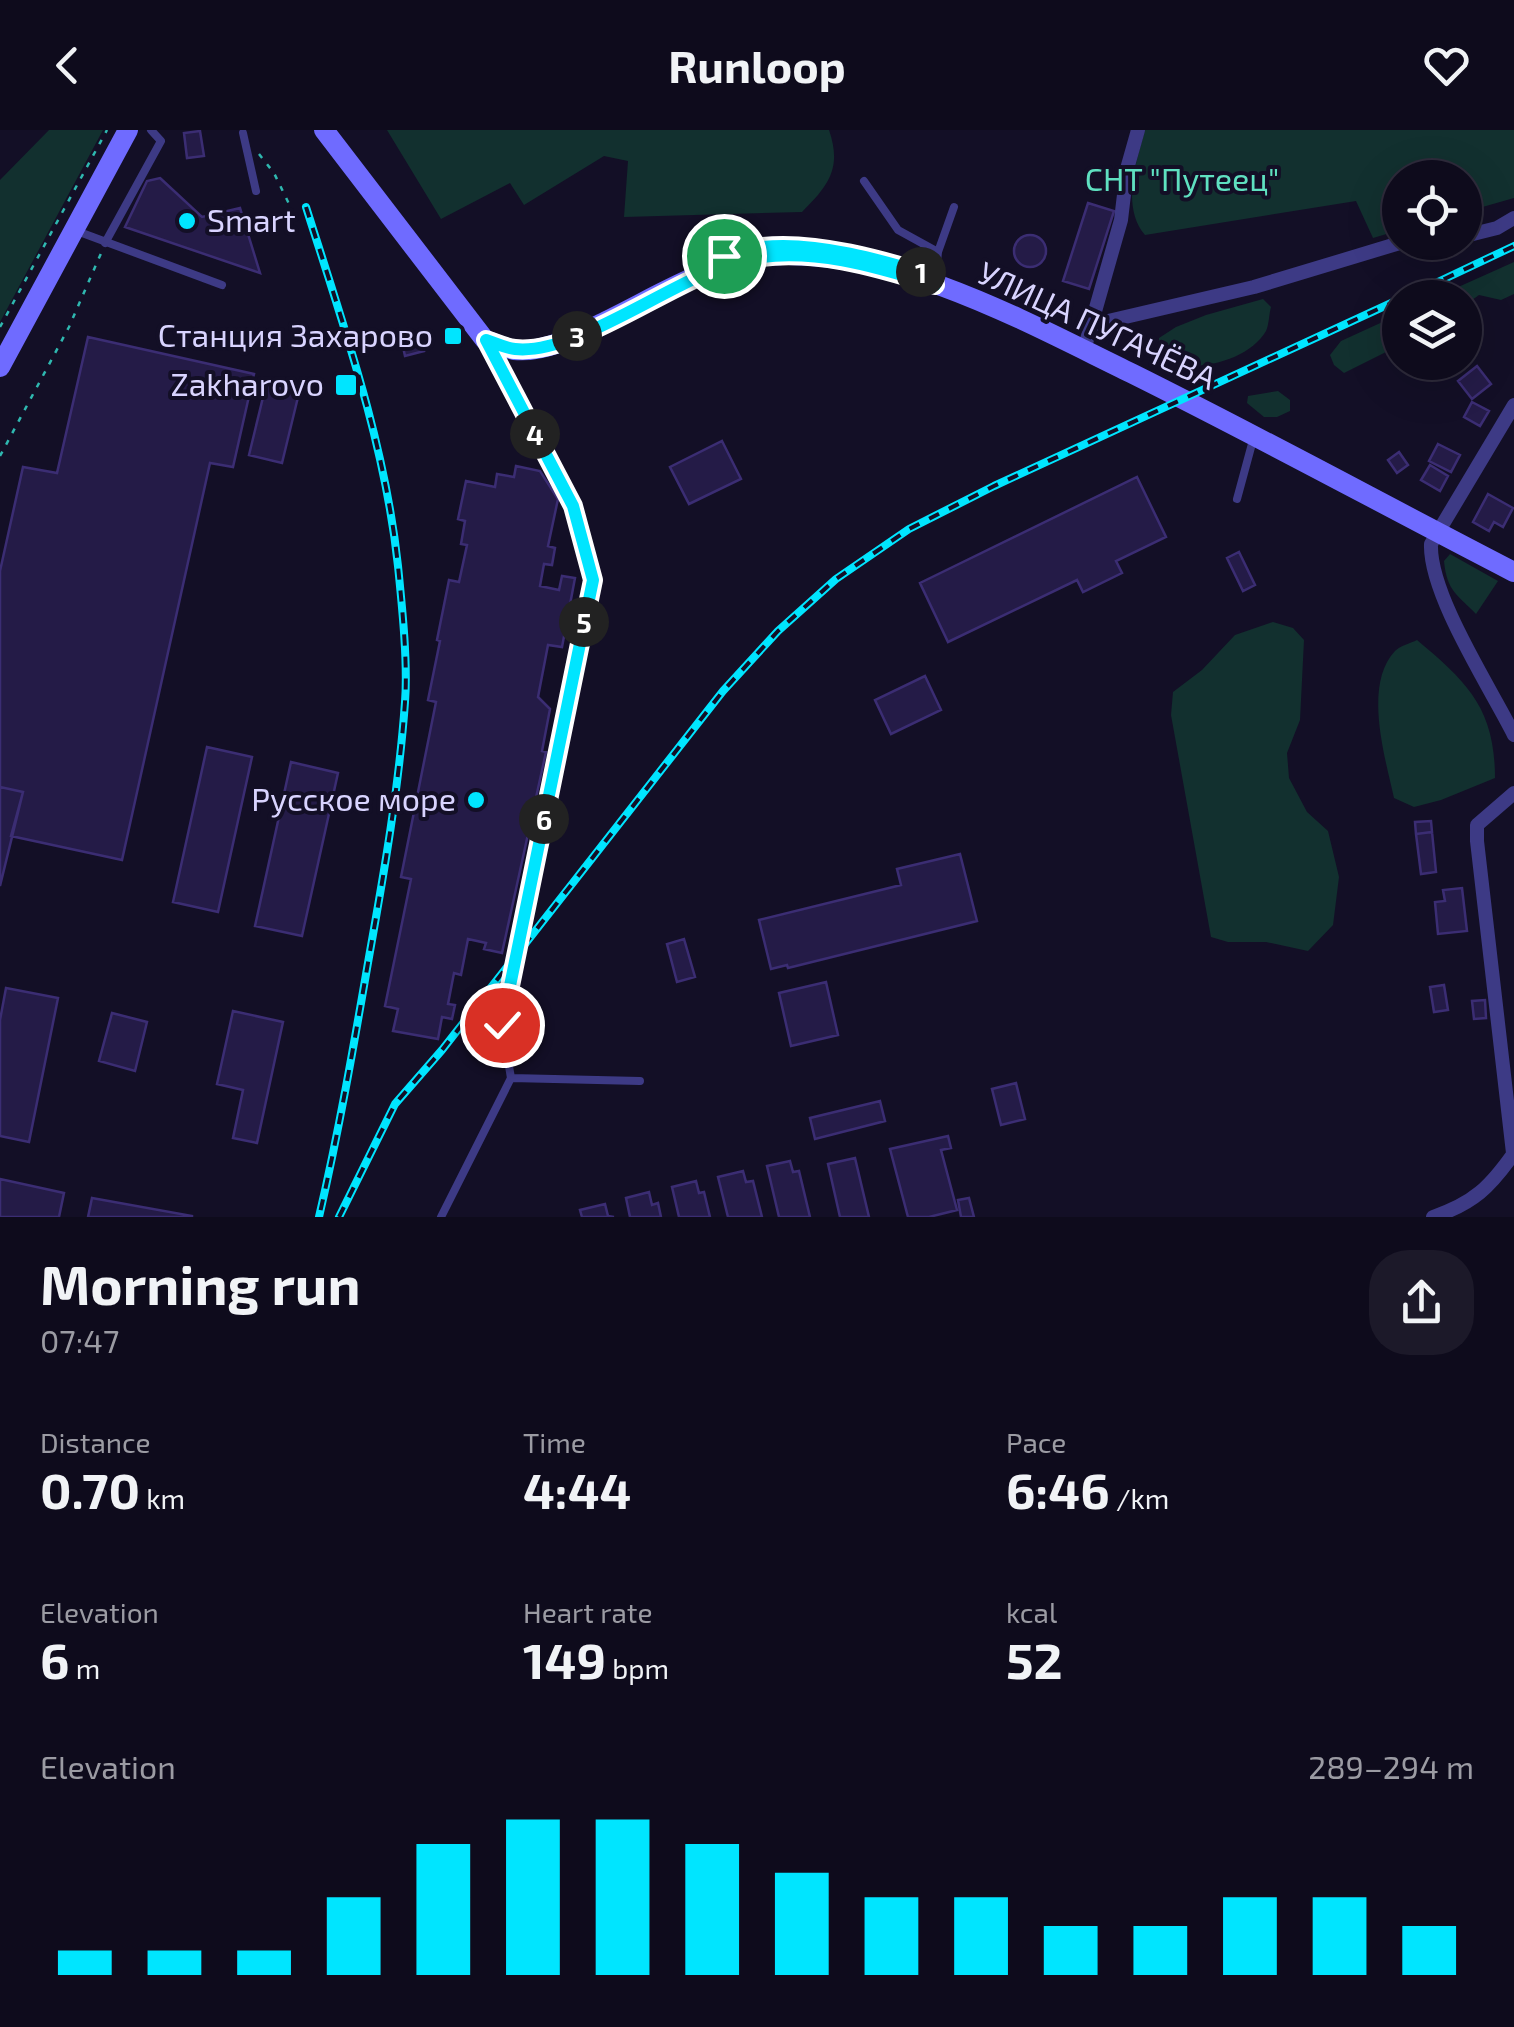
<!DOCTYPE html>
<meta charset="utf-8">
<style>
:root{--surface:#0e0b1c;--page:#1c1929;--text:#f1f3f6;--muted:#9b9ba3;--line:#2e2b3b;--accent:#00e5ff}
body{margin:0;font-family:"Exo 2",sans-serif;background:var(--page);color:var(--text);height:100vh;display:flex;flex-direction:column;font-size:38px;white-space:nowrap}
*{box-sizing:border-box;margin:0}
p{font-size:32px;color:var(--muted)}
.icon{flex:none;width:55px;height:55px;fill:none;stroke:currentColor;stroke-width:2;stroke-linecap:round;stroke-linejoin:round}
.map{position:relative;height:1087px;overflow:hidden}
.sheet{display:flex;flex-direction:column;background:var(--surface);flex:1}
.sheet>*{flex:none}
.tools{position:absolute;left:1382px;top:30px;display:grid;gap:20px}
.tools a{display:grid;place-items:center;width:100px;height:100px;border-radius:50%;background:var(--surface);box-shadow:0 10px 40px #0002,0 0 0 2px var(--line);font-size:50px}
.pin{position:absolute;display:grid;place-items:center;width:85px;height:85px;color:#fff;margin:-42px;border:5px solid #fff;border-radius:50%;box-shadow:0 2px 10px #0007}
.km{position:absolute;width:50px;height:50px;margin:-25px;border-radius:50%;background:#222;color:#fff;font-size:28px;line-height:50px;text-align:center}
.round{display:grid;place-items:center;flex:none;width:105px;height:105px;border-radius:40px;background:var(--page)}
.summary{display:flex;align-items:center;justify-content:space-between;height:170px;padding:0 40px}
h1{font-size:55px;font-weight:700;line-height:75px}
.stats{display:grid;grid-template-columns:repeat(3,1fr);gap:15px;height:170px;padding:10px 40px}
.stats div{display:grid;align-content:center}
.stats b{font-size:50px;font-weight:700}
.stats small{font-size:28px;font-weight:400}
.stats p{font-size:28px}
.chart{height:280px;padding:20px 40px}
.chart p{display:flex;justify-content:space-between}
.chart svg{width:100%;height:180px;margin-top:10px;stroke:var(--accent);stroke-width:6}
header{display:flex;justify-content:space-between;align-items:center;height:130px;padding:0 40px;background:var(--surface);font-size:45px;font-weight:700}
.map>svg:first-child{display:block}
</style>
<header><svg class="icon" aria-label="back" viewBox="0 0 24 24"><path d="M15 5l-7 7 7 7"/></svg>Runloop<svg class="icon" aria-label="heart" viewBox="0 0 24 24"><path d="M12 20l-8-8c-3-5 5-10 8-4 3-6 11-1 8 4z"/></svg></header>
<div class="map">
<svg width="1514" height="1087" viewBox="0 0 1514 1087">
<rect width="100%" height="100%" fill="#130f26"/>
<!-- green -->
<path fill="#12302f" d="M49,0H103L0,192V50Z
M387,0H829C842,38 829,55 802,82L624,87L628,31L604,26L524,75L510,53L441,89Z
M1145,0H1514V68L1465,82V48H1400V100L1373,108L1356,71L1145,105C1121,77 1136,32 1145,0Z
M1514,132V164L1501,170L1479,165L1465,175V168L1436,167Z
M1263,169L1271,177C1269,184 1269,195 1266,201C1248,232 1190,245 1159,229V208L1176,197L1206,185Z
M1400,184V215L1344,243L1334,235L1330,225L1341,211Z
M1278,261L1290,270V281L1277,287H1264L1247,273L1248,266Z
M1450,424L1498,451L1476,484C1458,465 1447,462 1444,431Z
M1273,492L1293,498L1304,510L1300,590L1287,623L1289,648L1307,682L1328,701L1339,747L1333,795L1308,821L1266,812H1228L1211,807L1171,585L1173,562L1202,540L1235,505Z
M1417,510C1467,552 1495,578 1495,648L1441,670L1414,677L1394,668C1385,627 1363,555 1395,521C1400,516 1411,513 1417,510Z"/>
<!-- building -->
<path fill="#241b47" stroke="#3b2d73" stroke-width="2.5" d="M200,1L204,26L187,28L184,3Z
M160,48L202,87L240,78L260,143L125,97L147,51Z
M1088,73L1114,81L1089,159L1063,151Z
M1014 121a16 16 0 1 1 32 0a16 16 0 1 1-32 0Z
M420,204L424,221L405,226L401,208Z
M88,207L254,244L233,337L210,333L122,730L11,706L23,662L0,657V441L23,337L57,343Z
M1477,236L1491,254L1472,269L1458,251Z
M266,255L299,263L282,333L249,325Z
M1472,272L1489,281L1480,296L1464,287Z
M722,311L741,349L689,374L670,337Z
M1438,314L1460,325L1451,342L1429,331Z
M1399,322L1408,335L1397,343L1388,330Z
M1430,335L1448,346L1440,361L1421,350Z
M516,336L540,341L558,369L548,416L555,418L552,435L544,434L540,456L559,460L562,446L575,448L562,517L548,515L538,567L550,579L542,621L546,622L502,823L484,819L486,813L468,809L461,845L454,843L448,874L455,875L452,889L442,887L438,909L393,901L398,879L385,876L411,749L401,747L436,572L428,570L440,511L437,510L449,450L459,452L467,415L461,414L465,391L458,389L466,351L495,357L497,344L514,347Z
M1137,347L1166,407L1116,431L1122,443L1083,462L1077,450L948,512L920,453Z
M1488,364L1513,378L1503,397L1494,392L1489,401L1473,392Z
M1239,422L1255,455L1243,461L1227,428Z
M925,546L941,580L891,604L875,570Z
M207,617L252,627L218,782L173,772Z
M291,632L338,643L302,806L255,796Z
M0,657L23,662L0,756Z
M1431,691L1432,702L1416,704L1415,692Z
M1432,702L1436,742L1421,744L1416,704Z
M960,724L977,791L788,838L787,835L771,839L759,790L901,755L897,739Z
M1462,758L1467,801L1438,804L1435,772L1445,771L1443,760Z
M684,809L695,847L677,852L667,814Z
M826,852L838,905L791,916L779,863Z
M1444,855L1448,880L1434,882L1430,857Z
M6,858L58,868L29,1012L0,1006V890Z
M1485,870L1486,888L1474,889L1472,871Z
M233,881L283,892L257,1013L233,1008L243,960L217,954Z
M112,883L147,892L135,941L99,931Z
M1016,953L1025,989L1001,995L992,959Z
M880,971L885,991L815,1009L810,988Z
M948,1006L951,1018L941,1020L957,1080L929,1087H908L890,1019Z
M855,1028L869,1087H840L828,1034Z
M790,1031L793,1042L799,1041L810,1087H779L767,1036Z
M743,1041L746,1052L753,1051L762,1087H728L718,1047Z
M0,1049L64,1063L59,1087H0Z
M696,1051L699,1063L704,1062L710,1087H679L672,1057Z
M649,1062L652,1075L658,1073L661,1087H630L626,1068Z
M92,1068L192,1086V1087H88Z
M969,1068L974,1087H961L958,1070Z
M605,1074L608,1086L614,1087H582L580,1080Z"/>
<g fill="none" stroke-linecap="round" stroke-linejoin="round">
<!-- path -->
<path stroke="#2fb8b0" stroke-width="2.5" stroke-dasharray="5 8" stroke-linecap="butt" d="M259,24L274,43L291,78
M0,197L107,0
M0,326L69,197L102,121"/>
<!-- lane -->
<path stroke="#3d3a85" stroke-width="8" d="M243,3L256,61
M864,51L898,100L938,122L935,151
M74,100L222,155
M105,113L161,11L151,0
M938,122L954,77
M488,214L573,376L593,450L502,895L511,948L640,951
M1237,369L1253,310
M441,1087L511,948"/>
<!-- street -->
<path stroke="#3d3a85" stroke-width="14" d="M1465,106L1497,98L1514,88
M1091,195L1254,157L1403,112
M1084,220L1121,90L1127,39L1138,0
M1514,275L1431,414C1429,464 1490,557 1514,605
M1513,1023L1477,711V695L1514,663
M1433,1087C1474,1073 1490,1057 1514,1023"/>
<!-- secondary -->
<path stroke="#6f6bff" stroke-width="20" d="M324,0L485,210C494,213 505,218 514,220C543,223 575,207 600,194C657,167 719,125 783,125C903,123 1026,192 1131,243C1260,307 1386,376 1514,442
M0,237L128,0"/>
<defs>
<path id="rail" d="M306,77C343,194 385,313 398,436C402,476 408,532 405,572C399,657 384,743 369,827C354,914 339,1001 319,1087
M1404,168L1514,116
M339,1087L395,974L442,920L723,561L778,501L836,449L909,399L994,356L1400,169"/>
</defs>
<!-- rail casing -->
<use href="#rail" stroke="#00e5ff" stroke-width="8"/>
<!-- rail -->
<use href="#rail" stroke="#130f26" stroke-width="4" stroke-dasharray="11" stroke-linecap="butt"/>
</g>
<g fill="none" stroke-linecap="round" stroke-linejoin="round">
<defs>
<path id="route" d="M502,895L593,450L573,376L486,210C495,213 505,218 515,219C579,226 679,143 748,129C811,117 875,136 935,155L934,146C884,131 816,111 763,117C750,118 737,123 724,126"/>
</defs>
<!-- route casing -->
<use href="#route" stroke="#fff" stroke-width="20"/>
<!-- route -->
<use href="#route" stroke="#00e5ff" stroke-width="12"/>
</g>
<!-- markers -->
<g fill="#00e5ff" stroke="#130f26" stroke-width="4">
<circle cx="187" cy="91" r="10"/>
<rect x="443" y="196" width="20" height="20" rx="5"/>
<rect x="334" y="243" width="24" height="24" rx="5"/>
<circle cx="476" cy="670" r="10"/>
</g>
<g text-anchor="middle" stroke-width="8" stroke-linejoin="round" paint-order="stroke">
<!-- park labels -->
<g font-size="32" fill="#5fe0c0" stroke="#130f26">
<text x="1182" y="61">СНТ "Путеец"</text>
</g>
<!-- poi labels -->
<g font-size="32" fill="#d9d4ff" stroke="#130f26" text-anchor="end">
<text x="207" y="102" text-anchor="start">Smart</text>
<text x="433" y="217">Станция Захарово</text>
<text x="324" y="266">Zakharovo</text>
<text x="456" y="681">Русское море</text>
</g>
<!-- street labels -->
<g font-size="32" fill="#d9d4ff" stroke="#130f26">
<text transform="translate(1097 196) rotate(25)" y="11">УЛИЦА ПУГАЧЁВА</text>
</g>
</g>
</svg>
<div class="tools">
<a><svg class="icon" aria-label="locate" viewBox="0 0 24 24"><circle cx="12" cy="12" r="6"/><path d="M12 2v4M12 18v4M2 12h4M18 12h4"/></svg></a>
<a><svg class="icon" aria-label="layers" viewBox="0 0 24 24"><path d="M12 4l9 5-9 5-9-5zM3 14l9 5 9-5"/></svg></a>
</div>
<div class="pin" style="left:724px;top:126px;background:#1e9e55"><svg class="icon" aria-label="arrive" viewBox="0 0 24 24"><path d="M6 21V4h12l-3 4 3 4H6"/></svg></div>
<div class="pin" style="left:502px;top:895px;background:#d93025"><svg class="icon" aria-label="check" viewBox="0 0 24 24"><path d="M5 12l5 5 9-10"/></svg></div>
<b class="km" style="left:921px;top:142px">1</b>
<b class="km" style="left:577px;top:206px">3</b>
<b class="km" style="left:535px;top:304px">4</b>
<b class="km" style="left:584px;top:492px">5</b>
<b class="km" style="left:544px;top:689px">6</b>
</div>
<section class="sheet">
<div class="summary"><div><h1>Morning run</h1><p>07:47</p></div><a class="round"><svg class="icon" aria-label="share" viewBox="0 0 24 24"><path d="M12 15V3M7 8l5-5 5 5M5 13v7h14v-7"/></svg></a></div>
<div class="stats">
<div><p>Distance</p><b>0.70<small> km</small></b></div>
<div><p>Time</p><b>4:44</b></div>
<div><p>Pace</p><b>6:46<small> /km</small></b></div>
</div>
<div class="stats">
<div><p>Elevation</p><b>6<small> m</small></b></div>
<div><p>Heart rate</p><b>149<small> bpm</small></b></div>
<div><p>kcal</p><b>52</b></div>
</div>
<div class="chart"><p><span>Elevation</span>289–294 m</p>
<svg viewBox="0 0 160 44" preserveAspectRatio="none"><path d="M5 44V38M15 44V38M25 44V38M35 44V25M45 44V12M55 44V6M65 44V6M75 44V12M85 44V19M95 44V25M105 44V25M115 44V32M125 44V32M135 44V25M145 44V25M155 44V32"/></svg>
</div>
</section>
